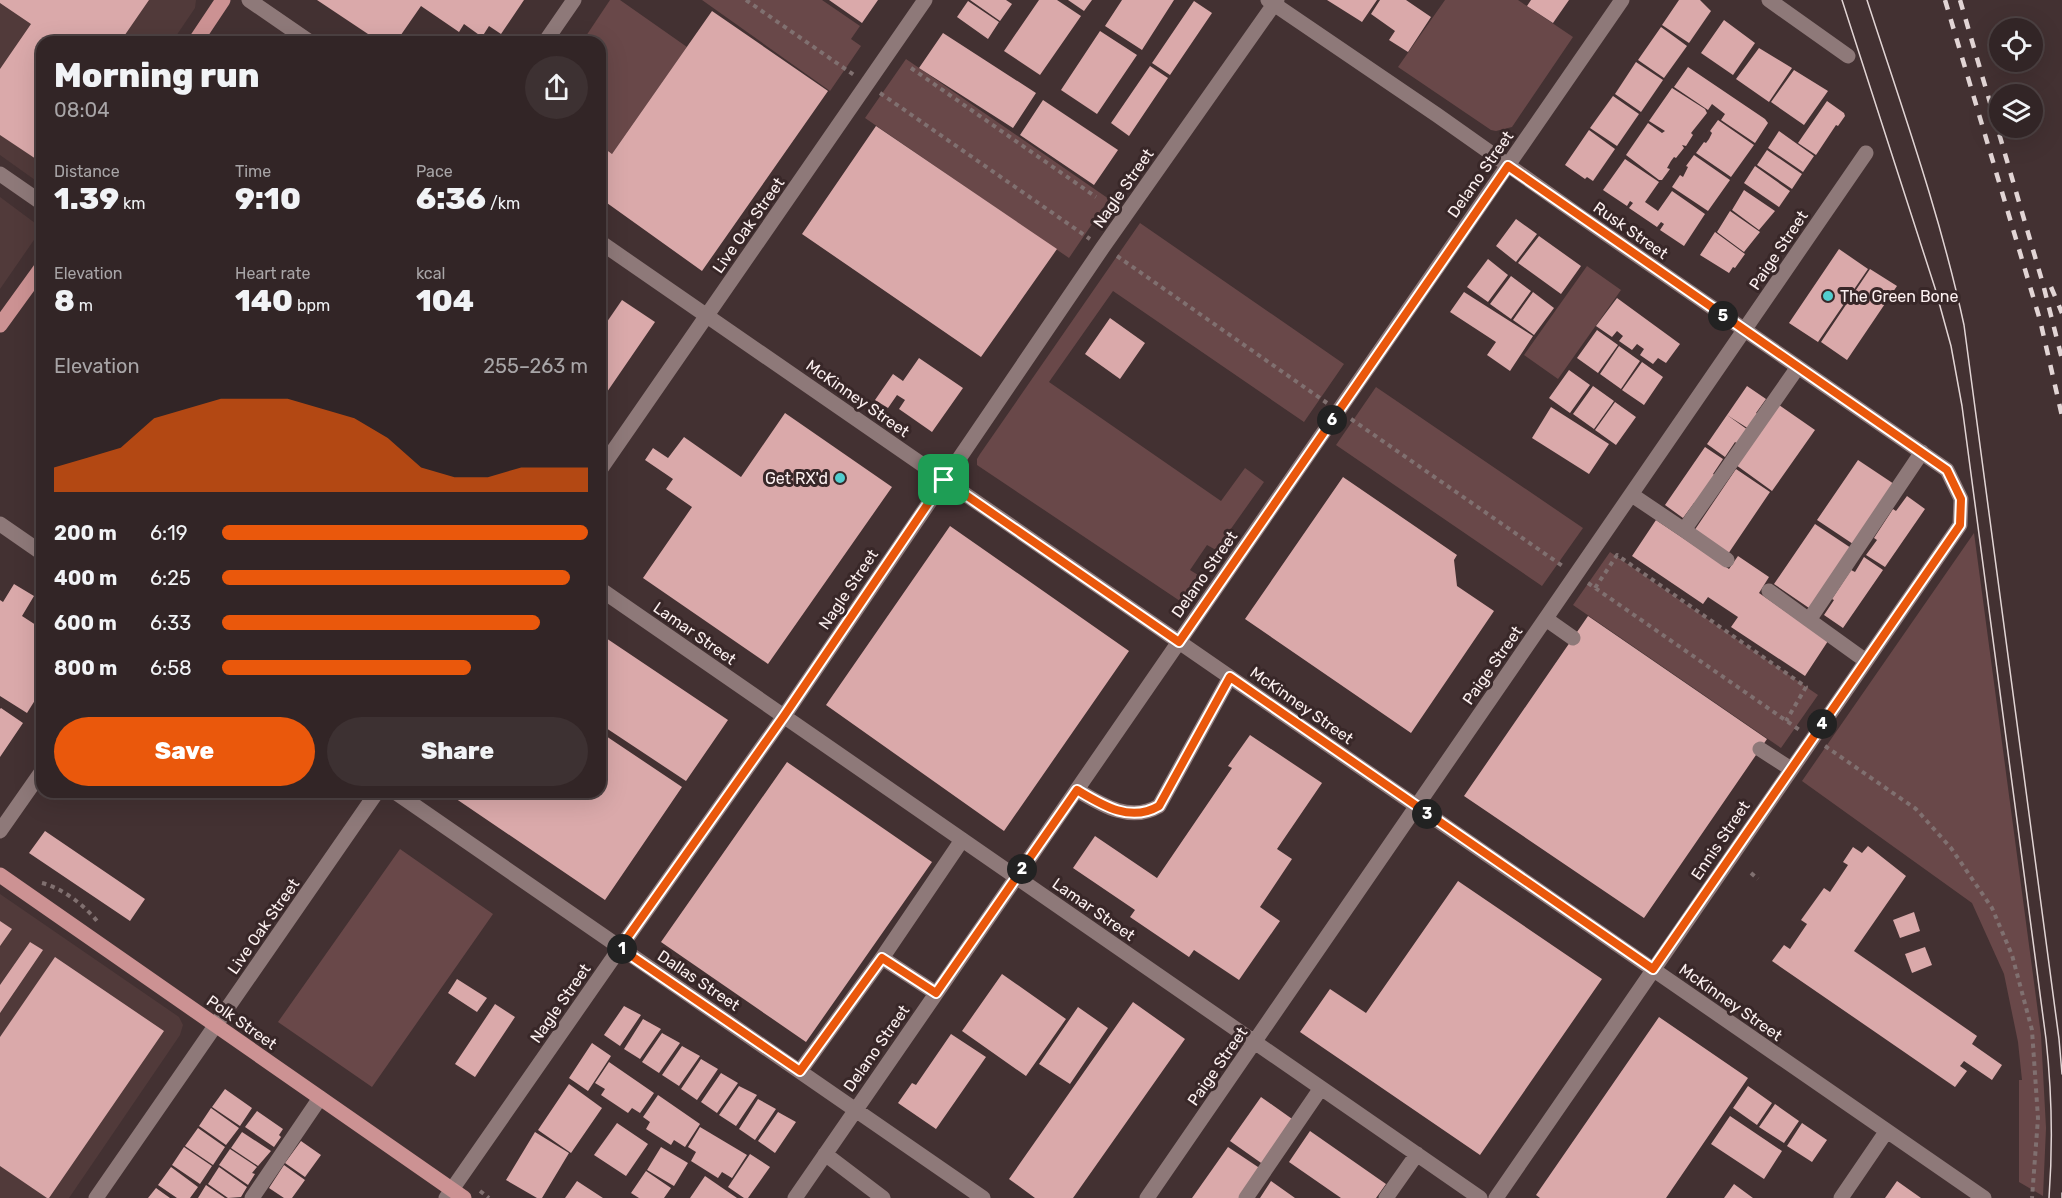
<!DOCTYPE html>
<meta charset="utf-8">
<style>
:root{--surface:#322526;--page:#3d3132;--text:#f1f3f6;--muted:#a8a5a7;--line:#4d4243;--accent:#ea580c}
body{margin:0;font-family:Rubik,sans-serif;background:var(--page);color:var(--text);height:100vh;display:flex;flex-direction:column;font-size:22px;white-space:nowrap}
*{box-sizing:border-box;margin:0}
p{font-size:20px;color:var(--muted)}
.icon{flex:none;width:33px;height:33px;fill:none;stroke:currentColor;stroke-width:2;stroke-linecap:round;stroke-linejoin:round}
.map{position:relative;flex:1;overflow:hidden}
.details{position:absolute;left:36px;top:36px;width:570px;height:762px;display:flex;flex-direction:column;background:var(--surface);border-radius:18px;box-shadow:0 6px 24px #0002,0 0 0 2px var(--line)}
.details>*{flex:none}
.tools{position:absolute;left:1989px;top:18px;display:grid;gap:12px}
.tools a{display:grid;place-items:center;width:54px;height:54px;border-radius:50%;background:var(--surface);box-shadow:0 6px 24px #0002,0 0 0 2px var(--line);font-size:30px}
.pin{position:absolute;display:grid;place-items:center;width:51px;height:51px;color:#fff;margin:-26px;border-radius:12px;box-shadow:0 3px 9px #0006}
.km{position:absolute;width:30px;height:30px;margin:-15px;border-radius:50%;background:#222;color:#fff;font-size:16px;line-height:30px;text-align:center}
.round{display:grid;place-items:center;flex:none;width:63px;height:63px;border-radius:32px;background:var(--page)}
.overview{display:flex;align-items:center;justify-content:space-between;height:102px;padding:0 18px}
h1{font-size:33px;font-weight:800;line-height:45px}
.figures{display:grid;grid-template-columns:repeat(3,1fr);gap:9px;height:102px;padding:6px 18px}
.figures div{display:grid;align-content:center}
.figures b{font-size:30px;font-weight:800}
.figures small{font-size:16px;font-weight:400}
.figures p{font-size:16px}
.chart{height:168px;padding:12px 18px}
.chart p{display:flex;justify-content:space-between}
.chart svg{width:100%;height:108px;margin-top:6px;fill:var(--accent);opacity:.7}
.primary-button{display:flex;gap:12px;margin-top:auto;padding:12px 18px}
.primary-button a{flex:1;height:69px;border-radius:36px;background:var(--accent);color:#fff;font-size:24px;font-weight:800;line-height:69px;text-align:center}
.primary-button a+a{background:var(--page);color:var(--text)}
ul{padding:0 18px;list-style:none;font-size:20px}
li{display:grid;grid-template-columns:96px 72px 1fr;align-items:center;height:45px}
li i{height:15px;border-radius:8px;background:var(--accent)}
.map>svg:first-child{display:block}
</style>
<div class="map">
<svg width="2062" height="1198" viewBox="0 0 2062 1198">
<rect width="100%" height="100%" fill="#433132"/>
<!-- built -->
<path fill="#513a3a" d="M0,0H196L195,8L172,42H42V185L0,155Z
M0,197L35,223L37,229L36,237L0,289Z
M0,894L179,1017L183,1025L180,1035L69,1198H0Z"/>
<!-- green -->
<path fill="#694849" d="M610,0H620L687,47L612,154L600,145V42H582Z
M702,0H822L860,26L851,39L861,46L830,91Z
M1445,0H1518L1573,37L1512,127L1496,131L1491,130L1398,67Z
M906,59L1109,199L1069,258L865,118Z
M1140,223L1344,364L1304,422L1113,291L1049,382L1221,501L1245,468L1264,482L1216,550L1207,545L1190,570L1198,575L1180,601L977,465V459L980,454Z
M1587,266L1621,290L1558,379L1524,355Z
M1376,387L1583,528L1542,586L1336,445Z
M1974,533L2041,1035L2046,1128L2043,1196L2019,1182V1080H2022L2018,1042L2004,974L1972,903L1802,781Z
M1610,552L1818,695L1781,748L1573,605Z
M400,849L493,914L372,1087L278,1022Z"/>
<!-- building -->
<path fill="#daa9aa" d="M0,0H149L120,42H42V163L0,135V69L31,24L0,3Z
M317,0H524L501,34L489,26L482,37L464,24L459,32L421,6L396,42H380Z
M829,0H878L862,23Z
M970,0H1006L1012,4L1000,21Z
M1039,0H1057L1081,16L1040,75L1004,51Z
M1068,0H1092L1084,11Z
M1122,0H1174L1142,50L1105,26Z
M1327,0H1377L1362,22Z
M1380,0H1406L1431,17L1408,52L1389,40L1395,31L1371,14Z
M1531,0H1569L1553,23L1527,6Z
M1679,0H1700L1711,11L1689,43L1662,25Z
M968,1L999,22L988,39L957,17Z
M1194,1L1212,13L1170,75L1152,63Z
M712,11L828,91L702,271L600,198V145L612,154Z
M1724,20L1755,43L1733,75L1701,53Z
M1661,27L1687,46L1664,78L1638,60Z
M1100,31L1137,55L1097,114L1061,90Z
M943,33L1036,93L1013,128L919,68Z
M1759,48L1792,68L1769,102L1736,79Z
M1636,62L1663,80L1641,112L1615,94Z
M1150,66L1168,78L1129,136L1111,123Z
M1688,67L1765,119L1768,123L1755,143L1721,120L1725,114L1712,104L1708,110L1674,87Z
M1794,70L1828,91L1804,125L1771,102Z
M1672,88L1705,109L1707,113L1691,133L1693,135L1686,146L1682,145L1684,148L1676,158L1674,157L1671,161L1667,168L1670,169L1662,180H1659L1626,155L1648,123L1662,133L1665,131L1649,121Z
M1613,96L1639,114L1617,146L1590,128Z
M1043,100L1118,150L1094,185L1020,135Z
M1827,101L1844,113L1845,116L1838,126L1836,125L1816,155L1798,143Z
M1718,120L1754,145L1731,177L1696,153L1704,142L1706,143L1709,139L1712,133L1710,131Z
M876,126L1057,249L981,357L802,234Z
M1589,130L1615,149L1593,181L1587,177L1585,179L1565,165Z
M1779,131L1814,156L1803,172L1768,148Z
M1767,150L1802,174L1792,189L1757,165Z
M1694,155L1730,180L1708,211L1672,187L1680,175L1683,177L1688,167L1686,166Z
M1625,159L1659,182L1645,202L1658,211L1672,191L1705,214L1684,246L1660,230L1664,224L1661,222L1657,227L1629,208L1633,203L1630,201L1627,206L1603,190Z
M1755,166L1790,191L1779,207L1744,183Z
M1744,190L1775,211L1759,230L1732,210Z
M1730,211L1760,232L1744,252L1717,232Z
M1516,219L1537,234L1516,262L1496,246Z
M1715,232L1745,254L1735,268L1733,267L1729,273L1700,255Z
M1539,236L1581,266L1561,294L1518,263Z
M1839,249L1868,269L1818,342L1789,323Z
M1488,259L1508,275L1488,302L1467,287Z
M1870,269L1897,286L1847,360L1821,342Z
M1511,276L1531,291L1511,319L1490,304Z
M1464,292L1533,336L1510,371L1487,355L1496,342L1450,312Z
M1533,292L1554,308L1534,335L1513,320Z
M1617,298L1680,344L1666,363L1658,358L1653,364L1640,355L1644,349L1637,344L1632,350L1619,341L1623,336L1617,331L1612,337L1596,326Z
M622,300L655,322L607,392L600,388V332Z
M1110,318L1145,343L1120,379L1085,354Z
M1597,330L1618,345L1598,373L1577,358Z
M1619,346L1640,361L1621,389L1600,374Z
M919,358L963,388L932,432L899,409L905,400L897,395L888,408L875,400L893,374L903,381Z
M1642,362L1663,377L1644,405L1622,390Z
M1569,370L1590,385L1570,413L1549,398Z
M1593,386L1614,401L1594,429L1573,414Z
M1747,386L1766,399L1756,413L1759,415L1749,429L1727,415Z
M1615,402L1636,417L1616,445L1595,430Z
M1779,405L1815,430L1772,491L1736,465Z
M1551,407L1609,444L1589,474L1532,438Z
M785,413L892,487L768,664L643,578L692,507L666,489L673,479L645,460L653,448L668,458L684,437L741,477Z
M1727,415L1748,430L1738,444L1735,442L1725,457L1707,444Z
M1705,447L1723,459L1713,474L1716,476L1696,505L1694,503L1683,518L1665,505Z
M1858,460L1894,484L1853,544L1817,520Z
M1736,469L1770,492L1728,554L1694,531Z
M1343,477L1457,555L1454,560L1457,586L1494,611L1411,733L1245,619Z
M1907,496L1925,509L1885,567L1866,555L1877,540L1874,538L1893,509L1896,511Z
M1656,520L1729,569L1738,556L1769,577L1759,593L1828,641L1805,676L1731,627L1738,617L1708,597L1703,604L1632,556Z
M1815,524L1851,548L1809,608L1774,584Z
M950,526L1129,651L1004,831L826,705Z
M1864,557L1883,570L1843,628L1824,615L1834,600L1832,599L1851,570L1855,572Z
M14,584L34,596L22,616L42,629V689L27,713L0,696V600L3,602Z
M1588,616L1767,739L1644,918L1464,796Z
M600,634L728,720L686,781L600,724Z
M1,708L23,723L0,757V709Z
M600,732L682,787L605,900L446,792H600Z
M1250,735L1322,783L1277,849L1292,859L1260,907L1280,921L1239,980L1194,950L1189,957L1130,917L1135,910L1073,868L1095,836L1157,878L1232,768L1228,766Z
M787,762L932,862L806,1042L661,942Z
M45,831L145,899L130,921L29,853Z
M1868,846L1906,876L1854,951L1977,1036L1972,1044L2002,1065L1992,1080L1964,1061L1960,1066L1967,1071L1955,1087L1772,961L1784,945L1790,949L1807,924L1801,920L1824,888L1830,892L1848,865L1843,862L1853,847L1862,853Z
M1458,881L1602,979L1480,1155L1300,1032L1330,989L1366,1013Z
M1914,912L1920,931L1900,938L1893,920Z
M0,921L12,929L0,946Z
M30,942L43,950L0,1013V985Z
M1925,947L1932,965L1912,973L1905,954Z
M55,957L164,1031L49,1198H47L0,1166V1037Z
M1002,974L1066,1019L1026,1076L962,1031Z
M457,979L487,998L477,1012L448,993Z
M1133,1002L1185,1039L1073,1198H1035L1009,1179Z
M495,1004L515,1017L475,1077L455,1064Z
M624,1006L641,1015L620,1046L604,1035Z
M1078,1007L1108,1028L1070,1084L1039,1064Z
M1659,1017L1748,1078L1666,1198H1540L1536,1195Z
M643,1019L661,1029L640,1059L624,1049Z
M662,1033L680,1043L659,1073L642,1062Z
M951,1034L986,1057L936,1129L898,1103L912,1083L916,1085Z
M592,1043L611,1056L588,1091L569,1078Z
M682,1046L700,1056L679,1086L662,1075Z
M701,1059L718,1069L697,1100L681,1089Z
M609,1062L654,1093L640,1113L632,1108L628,1113L601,1095L605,1089L595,1083Z
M721,1073L738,1083L717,1113L701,1102Z
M569,1084L602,1108L571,1153L538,1130Z
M739,1086L757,1095L736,1126L719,1115Z
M1748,1086L1772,1103L1757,1125L1733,1108Z
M225,1089L252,1108L240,1126L212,1107Z
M658,1095L700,1124L685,1147L674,1140L671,1145L646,1129L650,1122L643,1117Z
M1261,1097L1295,1121L1264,1165L1230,1141Z
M758,1099L776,1109L755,1140L739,1129Z
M1775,1104L1799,1121L1784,1143L1759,1127Z
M211,1108L239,1128L226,1145L199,1126Z
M257,1111L283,1129L279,1135L281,1137L274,1147L245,1127Z
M778,1112L796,1122L775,1153L758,1141Z
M1730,1116L1782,1151L1764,1179L1711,1144Z
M617,1123L648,1144L626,1176L594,1155Z
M1802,1123L1827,1140L1812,1162L1787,1146Z
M700,1127L747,1155L732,1178L722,1172L718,1178L691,1161L696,1152L688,1147Z
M198,1128L225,1147L213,1165L185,1146Z
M1310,1131L1386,1184L1376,1198H1341L1289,1162Z
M242,1132L271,1151L258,1166L231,1148Z
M535,1132L569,1153L542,1198H537L506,1180Z
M301,1141L321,1155L305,1177L285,1163Z
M184,1147L212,1166L200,1184L172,1165Z
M661,1147L688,1163L674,1186L647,1170Z
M1228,1147L1261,1169L1241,1198H1192Z
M230,1149L257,1167L252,1173L255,1174L248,1185L219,1165Z
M750,1154L770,1167L748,1198H744L728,1187Z
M284,1165L305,1180L292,1198H284L269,1188Z
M171,1167L198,1187L190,1198H177L158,1185Z
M219,1167L247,1187L241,1197L228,1198L208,1184Z
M646,1171L671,1188L664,1198H639L631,1193Z
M705,1176L737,1198H690Z
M577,1181L603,1198H565Z
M1271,1181L1295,1198H1260Z
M1897,1181L1921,1198H1885Z
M1734,1184L1753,1198H1724Z
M206,1185L225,1198H198Z
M156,1188L170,1198H148Z"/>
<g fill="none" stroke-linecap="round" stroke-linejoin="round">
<!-- path -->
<path stroke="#807070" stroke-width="4" stroke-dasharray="4.5 4.5" stroke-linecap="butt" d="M746,0L854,75
M911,68L1096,197
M880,93L1090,239
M1117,256L1327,403
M1351,419L1564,567
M1588,583L1801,731
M1595,588L1617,555L1806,687L1786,721
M1825,746L1916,809L1951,848L1992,908L2012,955L2032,1030L2038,1118L2032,1198
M1751,873L1758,879
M42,883C62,888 84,905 97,921
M480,1191L489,1198"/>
<!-- minor -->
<path stroke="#8e7979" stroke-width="15" d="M249,0L310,42
M1268,0L1437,115L1577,214L1947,470L1961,499L1960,525L1496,1198
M1769,0L1848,56
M545,42L574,0
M0,174L42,203
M600,242L1984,1198
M600,470L925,0
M1632,495L1684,530L1798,367
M0,524L42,553
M1684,530L1727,560
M600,589L1480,1198
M1769,591L1809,620
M1546,619L1573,638
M1866,661L1809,620L1922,452
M1760,749L1791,769
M1077,790C1102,805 1130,823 1159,806L1230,677
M395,792L983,1198
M0,831L42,771
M882,958L936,993
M800,1071L882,958L962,840
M825,1154L883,1198
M96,1198L377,792
M252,1198L320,1098
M446,1198L620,948L784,716L1103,247L1277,0
M795,1198L1622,0
M1147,1198L1866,153
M1246,1198L1321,1088
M1386,1198L1417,1154
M1841,1198L1886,1132"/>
<!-- major -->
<path stroke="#cc9293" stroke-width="15" d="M195,42L223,0
M0,325L42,267
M0,875L464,1198"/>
<!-- tram -->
<path stroke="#e2d5d5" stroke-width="1.5" d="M1842,0L1935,288L1951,346L1962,406L2046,1039C2052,1093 2053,1144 2049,1198
M1867,0C1902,108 1940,214 1964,325L2059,1039L2062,1074
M2062,1198V1193"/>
<!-- rail -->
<path stroke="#e2d5d5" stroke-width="4.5" stroke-dasharray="10 10" stroke-linecap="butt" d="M1945,0L2040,320L2062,416
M1960,0L2043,284L2062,359
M2051,287L2062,313"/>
</g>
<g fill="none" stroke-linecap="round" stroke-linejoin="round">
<defs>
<path id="route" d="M1508,166L1947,470L1961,499L1960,525L1653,969L1230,677L1159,806C1130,823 1102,805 1077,790L936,993L882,958L800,1071L620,948L784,716L944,480L1179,642Z"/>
</defs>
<!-- route casing -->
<use href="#route" stroke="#fff" stroke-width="12"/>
<!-- route -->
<use href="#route" stroke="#ea580c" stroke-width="8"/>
</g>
<!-- markers -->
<g fill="#52cdcf" stroke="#382728" stroke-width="2">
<circle cx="1828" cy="296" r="6"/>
<circle cx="840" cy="478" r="6"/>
</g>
<g text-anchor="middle" stroke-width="6" stroke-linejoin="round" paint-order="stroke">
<!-- street labels -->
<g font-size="16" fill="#fcf0f0" stroke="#382728">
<text transform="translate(1480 174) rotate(-55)" y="6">Delano Street</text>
<text transform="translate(1123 188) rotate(-55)" y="6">Nagle Street</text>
<text transform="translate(748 225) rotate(-55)" y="6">Live Oak Street</text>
<text transform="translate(1631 230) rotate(35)" y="6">Rusk Street</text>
<text transform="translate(1778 250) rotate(-56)" y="6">Paige Street</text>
<text transform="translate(858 398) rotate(35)" y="6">McKinney Street</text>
<text transform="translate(1204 574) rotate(-55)" y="6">Delano Street</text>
<text transform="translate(848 589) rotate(-56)" y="6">Nagle Street</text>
<text transform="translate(695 633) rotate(35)" y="6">Lamar Street</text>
<text transform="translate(1492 665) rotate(-55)" y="6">Paige Street</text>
<text transform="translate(1302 705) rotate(35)" y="6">McKinney Street</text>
<text transform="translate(1720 840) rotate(-56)" y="6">Ennis Street</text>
<text transform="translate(1094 909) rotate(35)" y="6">Lamar Street</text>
<text transform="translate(263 926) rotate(-55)" y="6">Live Oak Street</text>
<text transform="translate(699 980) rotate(34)" y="6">Dallas Street</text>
<text transform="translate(1731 1002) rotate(35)" y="6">McKinney Street</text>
<text transform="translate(560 1003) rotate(-55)" y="6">Nagle Street</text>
<text transform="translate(242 1022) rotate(35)" y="6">Polk Street</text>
<text transform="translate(876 1048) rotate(-55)" y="6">Delano Street</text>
<text transform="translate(1217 1066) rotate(-55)" y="6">Paige Street</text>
</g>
<!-- poi labels -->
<g font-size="16" fill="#fcf0f0" stroke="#382728" text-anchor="start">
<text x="1840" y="302">The Green Bone</text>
<text x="828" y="484" text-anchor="end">Get RX'd</text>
</g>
</g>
</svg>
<div class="tools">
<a><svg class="icon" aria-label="locate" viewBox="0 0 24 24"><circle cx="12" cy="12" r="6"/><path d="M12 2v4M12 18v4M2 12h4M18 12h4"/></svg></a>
<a><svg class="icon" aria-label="layers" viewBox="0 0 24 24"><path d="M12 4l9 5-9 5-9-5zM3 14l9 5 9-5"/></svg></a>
</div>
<div class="pin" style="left:944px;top:480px;background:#1e9e55"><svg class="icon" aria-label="arrive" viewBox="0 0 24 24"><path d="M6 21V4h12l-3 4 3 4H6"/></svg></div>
<b class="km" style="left:622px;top:949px">1</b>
<b class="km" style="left:1022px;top:869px">2</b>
<b class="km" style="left:1427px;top:814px">3</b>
<b class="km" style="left:1822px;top:724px">4</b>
<b class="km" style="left:1723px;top:316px">5</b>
<b class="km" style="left:1332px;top:420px">6</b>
<section class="details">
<div class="overview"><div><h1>Morning run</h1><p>08:04</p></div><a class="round"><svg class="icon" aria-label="share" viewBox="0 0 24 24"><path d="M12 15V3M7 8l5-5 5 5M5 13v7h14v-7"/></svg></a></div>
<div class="figures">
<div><p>Distance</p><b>1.39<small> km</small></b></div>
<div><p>Time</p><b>9:10</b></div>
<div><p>Pace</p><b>6:36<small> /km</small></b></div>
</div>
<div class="figures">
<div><p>Elevation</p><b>8<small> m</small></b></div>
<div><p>Heart rate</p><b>140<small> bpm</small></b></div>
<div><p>kcal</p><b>104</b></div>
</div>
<div class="chart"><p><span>Elevation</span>255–263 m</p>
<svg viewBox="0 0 160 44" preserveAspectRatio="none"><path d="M0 44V34L10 30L20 26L30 14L40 10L50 6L60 6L70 6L80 10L90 14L100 22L110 34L120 38L130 38L140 34L150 34L160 34V44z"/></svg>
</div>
<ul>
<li><b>200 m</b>6:19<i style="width:100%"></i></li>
<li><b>400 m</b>6:25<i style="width:95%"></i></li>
<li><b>600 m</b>6:33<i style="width:87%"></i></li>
<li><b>800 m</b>6:58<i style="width:68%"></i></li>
</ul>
<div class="primary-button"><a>Save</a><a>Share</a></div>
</section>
</div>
